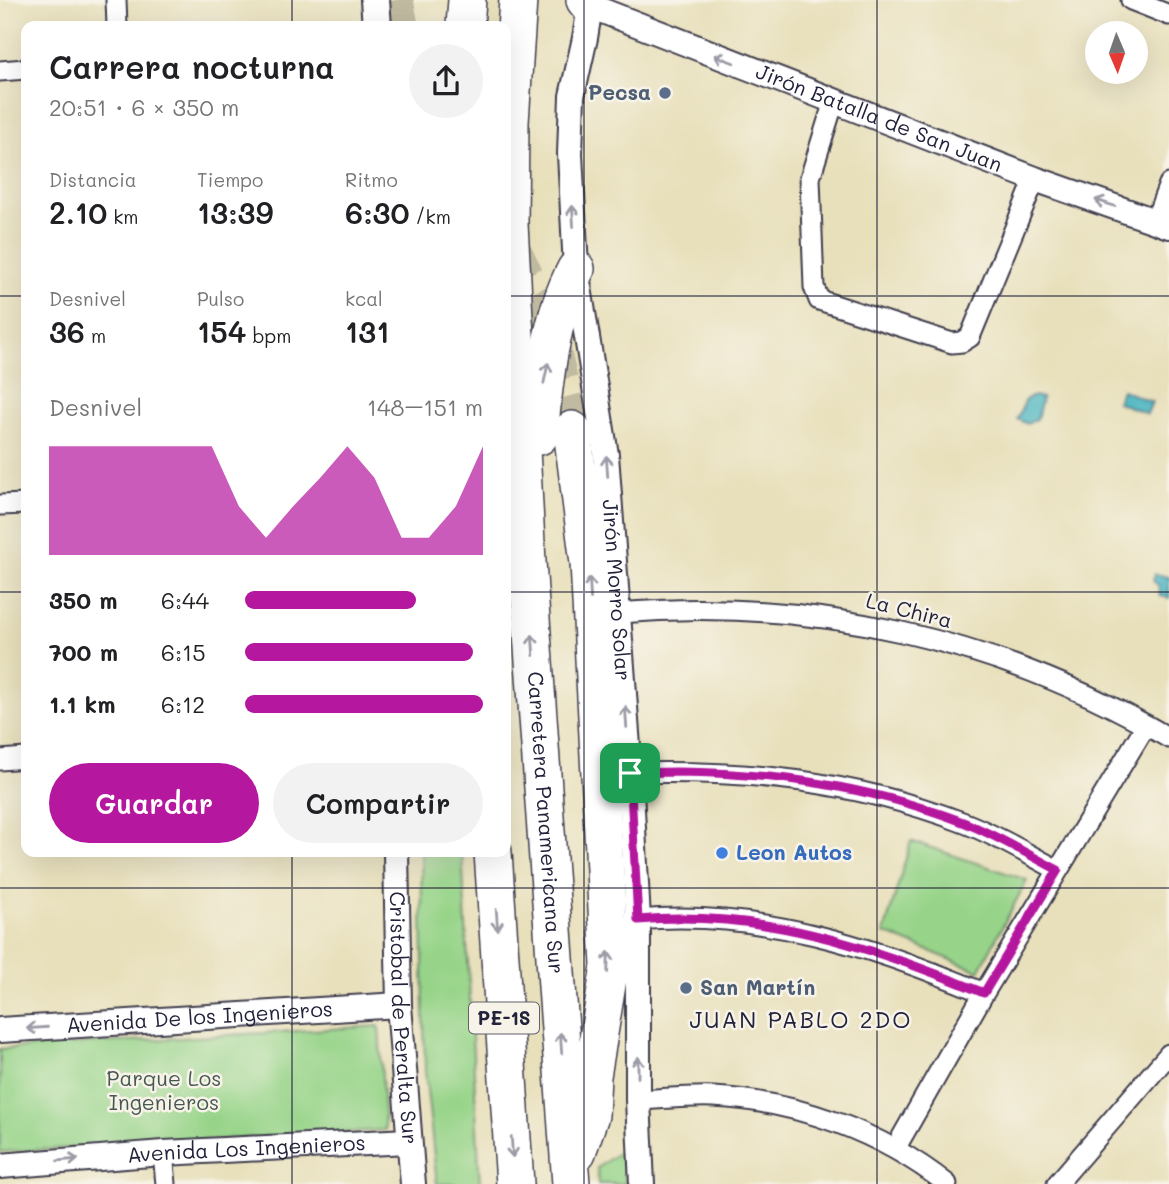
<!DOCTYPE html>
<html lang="es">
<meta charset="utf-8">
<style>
:root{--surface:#fff;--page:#f2f2f2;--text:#202124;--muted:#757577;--accent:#b5179e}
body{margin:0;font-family:Mali,sans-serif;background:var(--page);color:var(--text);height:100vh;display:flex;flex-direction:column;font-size:26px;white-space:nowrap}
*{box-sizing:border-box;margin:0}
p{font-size:23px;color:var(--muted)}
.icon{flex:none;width:38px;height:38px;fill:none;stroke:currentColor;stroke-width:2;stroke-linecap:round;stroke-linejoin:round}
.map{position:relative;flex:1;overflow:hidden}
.sheet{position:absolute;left:21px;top:21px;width:490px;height:836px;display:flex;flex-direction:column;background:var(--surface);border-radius:14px;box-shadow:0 7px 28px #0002}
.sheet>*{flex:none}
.needle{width:46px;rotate:178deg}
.fabs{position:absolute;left:1085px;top:21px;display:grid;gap:14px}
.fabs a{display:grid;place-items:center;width:63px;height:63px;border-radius:50%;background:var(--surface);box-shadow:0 7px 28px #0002;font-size:35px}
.pin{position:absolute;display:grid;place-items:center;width:60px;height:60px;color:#fff;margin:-30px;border-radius:14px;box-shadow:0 4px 10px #0006}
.round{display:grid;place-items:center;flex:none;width:74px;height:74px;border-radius:37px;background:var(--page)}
.overview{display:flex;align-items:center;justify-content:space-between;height:119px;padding:0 28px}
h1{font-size:32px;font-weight:600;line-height:52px}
.stats{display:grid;grid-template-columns:repeat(3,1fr);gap:10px;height:119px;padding:7px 28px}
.stats div{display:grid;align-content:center}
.stats b{font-size:30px;font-weight:600}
.stats small{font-size:19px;font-weight:400}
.stats p{font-size:19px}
.chart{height:196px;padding:14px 28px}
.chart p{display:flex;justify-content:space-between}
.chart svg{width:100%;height:126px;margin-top:7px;fill:var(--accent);opacity:.7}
.button{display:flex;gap:14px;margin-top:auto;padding:14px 28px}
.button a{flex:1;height:80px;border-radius:42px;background:var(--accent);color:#fff;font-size:28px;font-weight:600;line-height:80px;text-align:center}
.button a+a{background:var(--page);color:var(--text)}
ul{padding:0 28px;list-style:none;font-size:23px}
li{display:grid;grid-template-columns:112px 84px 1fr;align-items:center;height:52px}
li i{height:18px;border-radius:9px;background:var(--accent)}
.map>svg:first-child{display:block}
</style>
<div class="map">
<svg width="1169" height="1184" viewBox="0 0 1169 1184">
<rect width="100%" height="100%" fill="#f7f3e8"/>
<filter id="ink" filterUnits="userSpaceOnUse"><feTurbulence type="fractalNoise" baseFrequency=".0143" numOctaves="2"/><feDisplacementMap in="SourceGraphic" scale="14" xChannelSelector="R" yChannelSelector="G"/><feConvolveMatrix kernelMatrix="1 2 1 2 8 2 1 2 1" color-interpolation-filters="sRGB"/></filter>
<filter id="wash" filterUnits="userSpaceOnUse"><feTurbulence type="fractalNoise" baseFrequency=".00686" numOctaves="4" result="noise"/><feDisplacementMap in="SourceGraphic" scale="28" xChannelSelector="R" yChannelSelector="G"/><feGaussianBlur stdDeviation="1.57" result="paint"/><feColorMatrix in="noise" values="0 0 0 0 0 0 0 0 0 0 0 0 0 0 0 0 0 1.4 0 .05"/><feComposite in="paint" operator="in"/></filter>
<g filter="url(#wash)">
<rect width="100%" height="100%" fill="#e8e0bb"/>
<!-- green -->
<path fill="#97d489" stroke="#5c7b62" stroke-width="2" d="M911,841L1027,880L979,971L884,933Z
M421,852H462L480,1184H437L425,1071Z
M379,1026L385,1130L0,1152V1049Z
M622,1150L625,1184H598L597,1168Z"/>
<!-- water -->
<path fill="#46b4c0" stroke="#346b7e" stroke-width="2" d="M1122,390L1152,402L1147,414L1117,402Z
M1034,396L1042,398L1037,419L1027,424L1017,419L1026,399Z
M1155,574L1169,577V598L1160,596L1158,585L1153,581Z"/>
</g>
<g filter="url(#ink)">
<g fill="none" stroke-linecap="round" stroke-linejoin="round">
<!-- motorway-tunnel -->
<path stroke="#c0baa1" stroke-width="37" stroke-dasharray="37 18" stroke-linecap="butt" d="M395,0L400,26
M509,243L542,310L572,430"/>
<defs>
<path id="minor" d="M116,0L117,26
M1131,0L1169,15
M0,71L26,69
M834,101L810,178L814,287L819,300L952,343L962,342L970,337L1035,179
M1155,221L1169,184
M0,505L26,504
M618,613C811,596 1002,640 1169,738
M0,760L26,758
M630,773C749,770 850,780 962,822C995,834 1027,854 1058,870
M638,920C759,909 874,947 984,993
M638,1100C663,1099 689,1096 713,1097C797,1101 881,1132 947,1184
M895,1149L984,993L1146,725
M163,1153L166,1184
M1057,1184L1169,1054"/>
<g id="tertiary">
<path id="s1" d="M591,0L585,38L572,96L570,154L576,269L606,455L630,773L638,920V1100L642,1184"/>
<path id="s2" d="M590,6L1035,179L1169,226"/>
<path id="s3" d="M396,852L399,1005L413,1184"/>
<path id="s4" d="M0,1030L399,1005"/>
<path id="s5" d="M0,1166L163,1153L409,1141"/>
</g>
<path id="secondary" d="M375,0L377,26"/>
<g id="motorway">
<path id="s6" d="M518,0L510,122L509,224L527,562L571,1184"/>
<path d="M585,0L590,6"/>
<path d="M465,26L467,0"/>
<path d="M572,430L589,563L610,966L592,1076L590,1115L577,1152"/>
<path d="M539,436C544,382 550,317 576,269"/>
<path d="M493,852L515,1184"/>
</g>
</defs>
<!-- minor casing -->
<use href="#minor" stroke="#403e4e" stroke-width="23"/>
<!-- tertiary casing -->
<use href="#tertiary" stroke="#403e4e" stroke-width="28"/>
<!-- secondary casing -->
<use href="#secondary" stroke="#403e4e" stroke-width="32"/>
<!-- motorway casing -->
<use href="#motorway" stroke="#403e4e" stroke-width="40"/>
<!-- minor -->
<use href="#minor" stroke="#fff" stroke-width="19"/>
<!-- tertiary -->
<use href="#tertiary" stroke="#fff" stroke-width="24"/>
<!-- secondary -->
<use href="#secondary" stroke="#fff" stroke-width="28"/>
<!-- motorway -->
<use href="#motorway" stroke="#fff" stroke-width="37"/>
</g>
<!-- one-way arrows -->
<defs><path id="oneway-shaft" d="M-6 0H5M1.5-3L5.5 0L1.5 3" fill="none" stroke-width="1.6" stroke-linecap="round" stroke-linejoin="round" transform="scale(1.75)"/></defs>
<g stroke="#9c9ca7">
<use href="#oneway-shaft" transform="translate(724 59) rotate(-159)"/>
<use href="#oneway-shaft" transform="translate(1105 203) rotate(-161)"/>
<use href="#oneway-shaft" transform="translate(573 216) rotate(-93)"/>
<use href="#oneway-shaft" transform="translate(546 373) rotate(-78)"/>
<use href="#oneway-shaft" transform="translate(607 466) rotate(-94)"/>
<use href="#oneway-shaft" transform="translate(590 588) rotate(-93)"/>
<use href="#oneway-shaft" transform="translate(533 645) rotate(-94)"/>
<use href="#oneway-shaft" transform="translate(626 717) rotate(-94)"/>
<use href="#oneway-shaft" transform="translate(497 920) rotate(86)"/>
<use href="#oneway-shaft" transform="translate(608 962) rotate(-88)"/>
<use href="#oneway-shaft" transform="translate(37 1028) rotate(176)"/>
<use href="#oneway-shaft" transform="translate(561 1043) rotate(-94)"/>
<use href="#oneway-shaft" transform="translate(638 1067) rotate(-90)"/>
<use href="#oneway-shaft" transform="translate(512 1147) rotate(86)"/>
<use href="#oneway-shaft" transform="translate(68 1160) rotate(-5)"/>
</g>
</g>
<g fill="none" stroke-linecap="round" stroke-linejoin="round" filter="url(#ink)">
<defs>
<path id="route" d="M676,772C776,773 868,786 963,822C996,835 1027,854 1058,870L984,993C873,947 760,909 638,920L630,773Z"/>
</defs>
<!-- route casing -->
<use href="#route" stroke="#fff" stroke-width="14"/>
<!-- route -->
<use href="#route" stroke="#b5179e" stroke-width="9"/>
</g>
<!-- grid -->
<path fill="none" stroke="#22223b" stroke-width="2" stroke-opacity="0.55" d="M292,0V26M584,0V1184M877,0V1184M0,296H26M506,296H1169M0,592H26M506,592H1169M292,852V1184M0,888H1169"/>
<!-- markers -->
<g fill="#5c6f8a" stroke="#f7f3e8" stroke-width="2.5">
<circle cx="665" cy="93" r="7"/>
<circle cx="686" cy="988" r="7"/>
</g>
<circle fill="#3f7fe0" stroke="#f7f3e8" stroke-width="2.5" cx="722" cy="853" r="7"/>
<g text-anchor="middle" stroke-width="5" stroke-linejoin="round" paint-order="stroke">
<!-- shield labels -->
<rect fill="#f7f3e8" stroke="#62616f" stroke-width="2" x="469" y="1002.5" width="70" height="31" rx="5"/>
<g font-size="19" font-weight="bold" fill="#22223b">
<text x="504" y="1025">PE-1S</text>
</g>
<!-- service labels -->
<g font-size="21" font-weight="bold" fill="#4e5e75" stroke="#f7f3e8" text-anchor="end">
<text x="651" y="100">Pecsa</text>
<text x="700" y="995" text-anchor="start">San Martín</text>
</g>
<!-- street labels -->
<g font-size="21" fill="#22223b" stroke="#f7f3e8">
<text dy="7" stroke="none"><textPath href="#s2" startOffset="310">Jirón Batalla de San Juan</textPath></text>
<text dy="7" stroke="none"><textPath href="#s1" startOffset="595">Jirón Morro Solar</textPath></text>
<text transform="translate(909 611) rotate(14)" y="7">La Chira</text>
<text dy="7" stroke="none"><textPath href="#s6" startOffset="824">Carretera Panamericana Sur</textPath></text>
<text dy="7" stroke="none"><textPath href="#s4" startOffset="200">Avenida De los Ingenieros</textPath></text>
<text dy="7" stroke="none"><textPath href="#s3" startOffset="166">Cristobal de Peralta Sur</textPath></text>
<text dy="7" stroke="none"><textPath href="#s5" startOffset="247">Avenida Los Ingenieros</textPath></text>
</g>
<!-- shop labels -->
<g font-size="21" font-weight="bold" fill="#366cbe" stroke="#f7f3e8" text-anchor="start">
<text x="736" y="860">Leon Autos</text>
</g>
<!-- park labels -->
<g font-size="21" fill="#455752" stroke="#f7f3e8">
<text x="164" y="1086">Parque Los<tspan x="164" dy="24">Ingenieros</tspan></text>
</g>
<!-- neighbourhood labels -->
<g font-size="23" letter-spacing="2" fill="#22223b" stroke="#f7f3e8">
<text x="801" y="1028">JUAN PABLO 2DO</text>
</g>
</g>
</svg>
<div class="fabs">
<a><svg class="needle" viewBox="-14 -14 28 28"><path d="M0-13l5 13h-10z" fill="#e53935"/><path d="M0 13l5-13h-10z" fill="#757577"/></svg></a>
</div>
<div class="pin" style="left:630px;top:773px;background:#1e9e55"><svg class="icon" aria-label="arrive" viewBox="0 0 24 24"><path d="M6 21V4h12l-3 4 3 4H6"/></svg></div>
<section class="sheet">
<div class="overview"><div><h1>Carrera nocturna</h1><p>20:51 · 6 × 350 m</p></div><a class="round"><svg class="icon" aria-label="share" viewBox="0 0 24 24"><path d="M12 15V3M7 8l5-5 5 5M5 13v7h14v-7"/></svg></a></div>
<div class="stats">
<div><p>Distancia</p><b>2.10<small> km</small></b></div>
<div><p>Tiempo</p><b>13:39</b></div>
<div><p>Ritmo</p><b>6:30<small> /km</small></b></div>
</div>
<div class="stats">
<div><p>Desnivel</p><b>36<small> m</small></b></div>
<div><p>Pulso</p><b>154<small> bpm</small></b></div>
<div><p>kcal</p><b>131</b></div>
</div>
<div class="chart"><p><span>Desnivel</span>148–151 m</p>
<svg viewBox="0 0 160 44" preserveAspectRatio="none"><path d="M0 44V6L10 6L20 6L30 6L40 6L50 6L60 6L70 27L80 38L90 27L100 17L110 6L120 17L130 38L140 38L150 27L160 6V44z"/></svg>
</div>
<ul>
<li><b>350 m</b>6:44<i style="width:72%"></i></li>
<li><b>700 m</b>6:15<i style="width:96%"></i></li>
<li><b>1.1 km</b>6:12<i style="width:100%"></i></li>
</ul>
<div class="button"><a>Guardar</a><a>Compartir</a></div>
</section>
</div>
